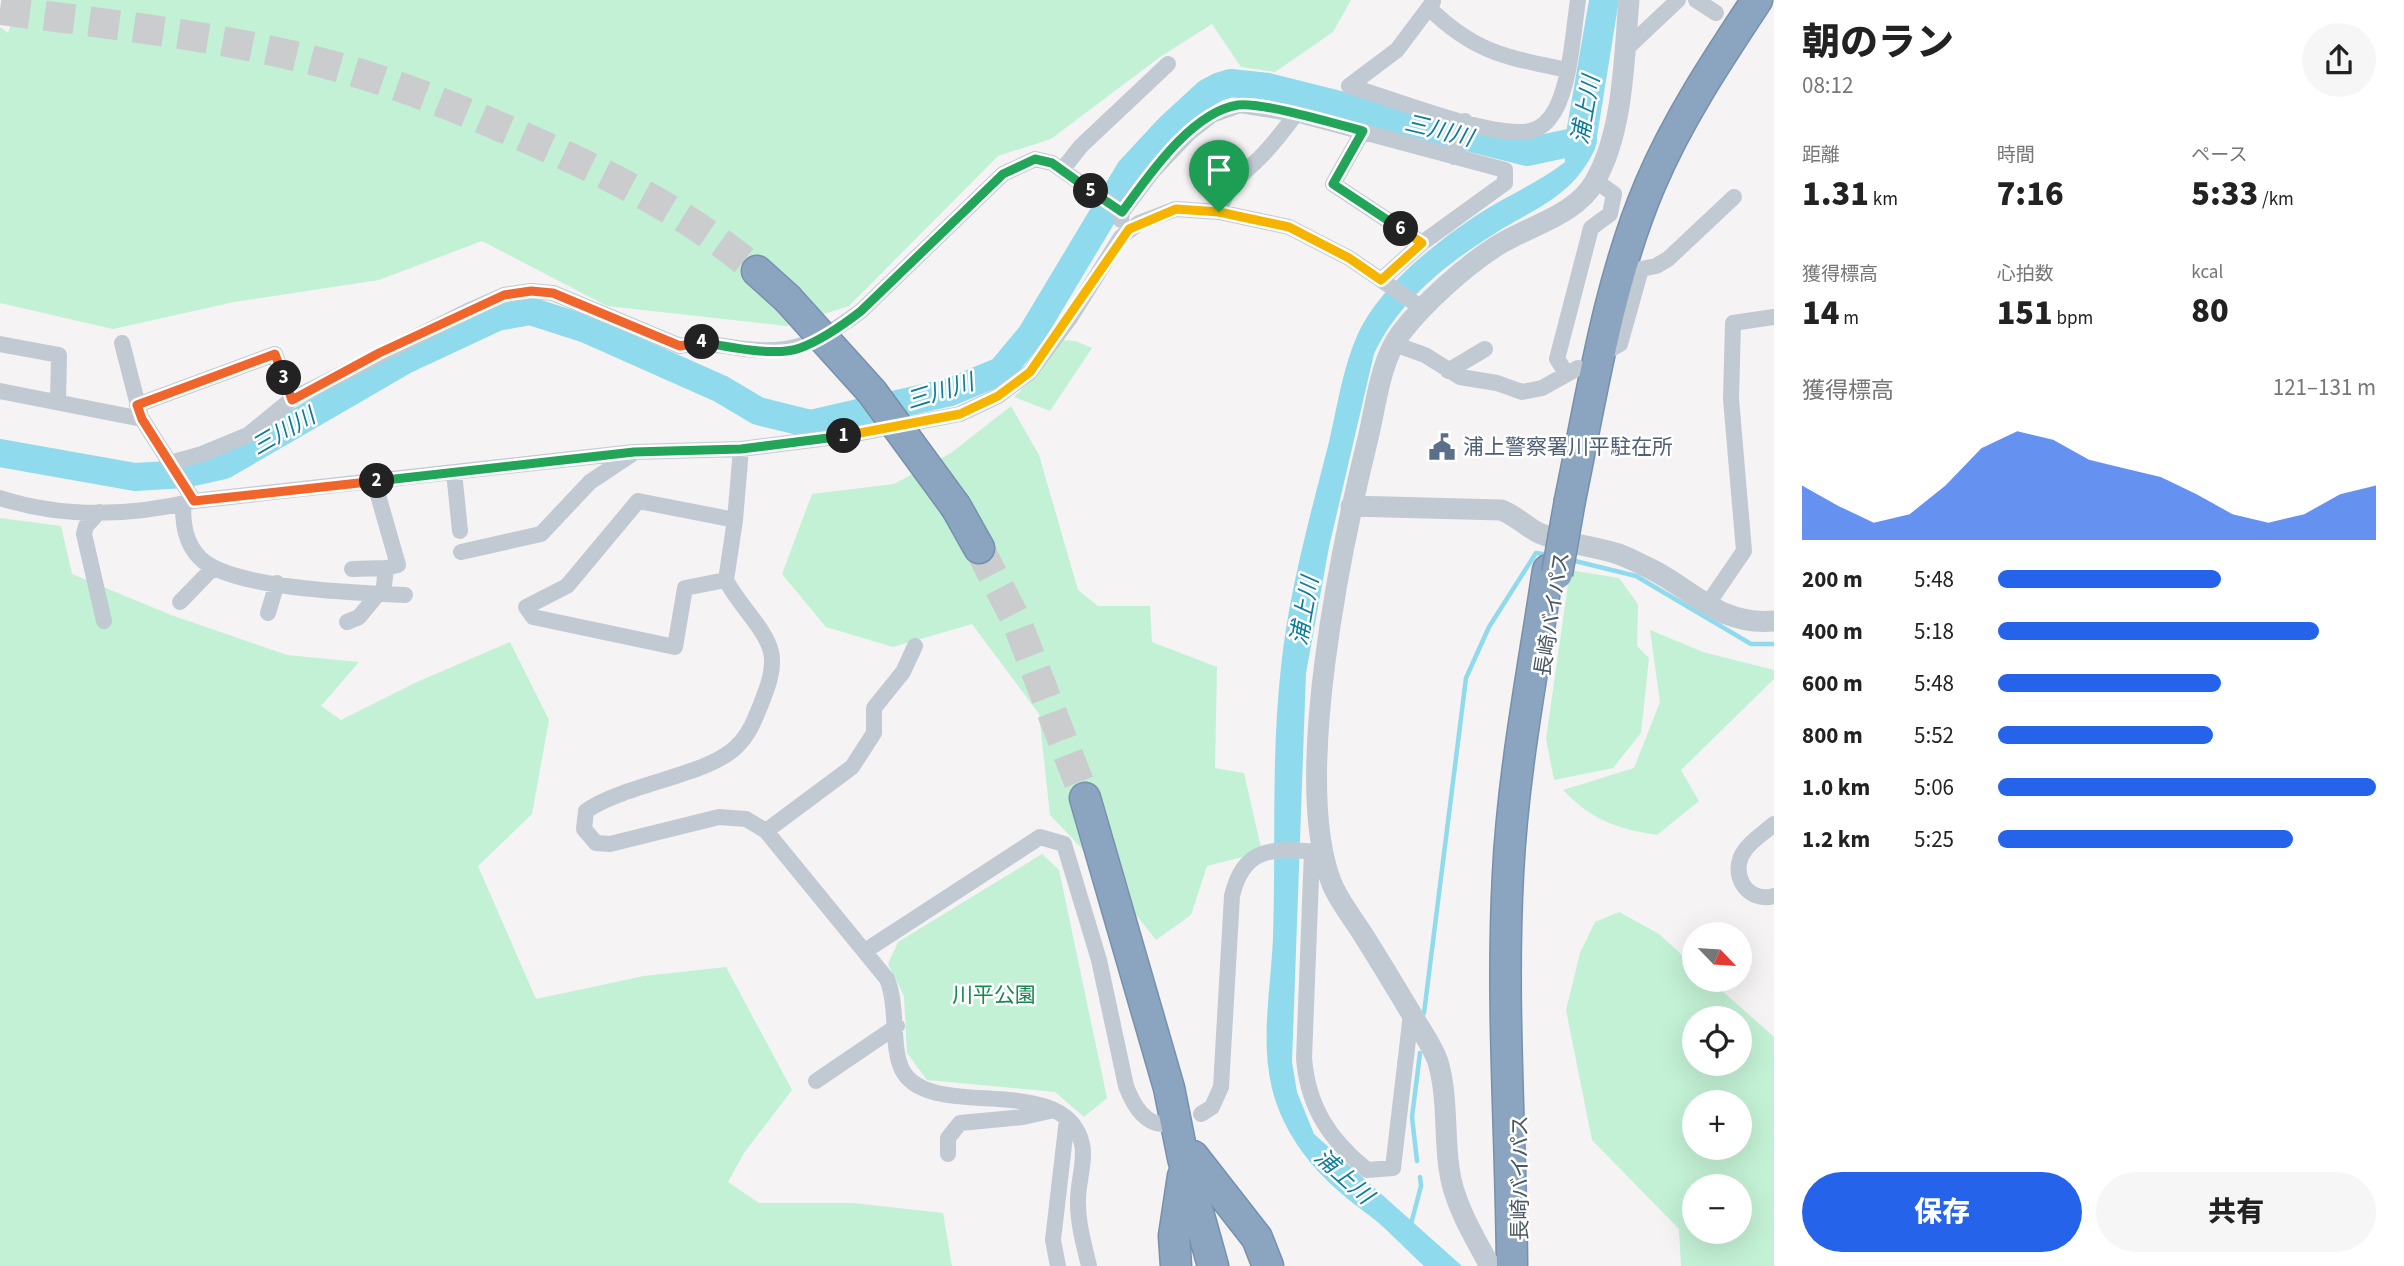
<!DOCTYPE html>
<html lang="ja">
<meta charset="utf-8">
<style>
:root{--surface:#fff;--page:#f6f6f6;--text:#222;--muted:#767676;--accent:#2563eb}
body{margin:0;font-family:"Source Sans 3","Noto Sans JP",sans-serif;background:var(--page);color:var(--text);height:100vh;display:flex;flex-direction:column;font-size:26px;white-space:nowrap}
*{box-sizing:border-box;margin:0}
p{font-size:23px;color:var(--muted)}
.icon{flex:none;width:38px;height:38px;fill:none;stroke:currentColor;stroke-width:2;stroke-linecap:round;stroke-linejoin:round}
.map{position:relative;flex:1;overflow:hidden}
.drawer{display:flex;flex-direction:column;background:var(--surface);width:630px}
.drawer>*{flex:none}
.needle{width:46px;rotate:115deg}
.tools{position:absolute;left:1682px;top:922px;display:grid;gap:14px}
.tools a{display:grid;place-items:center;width:70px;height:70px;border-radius:50%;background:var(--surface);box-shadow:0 7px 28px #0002;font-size:35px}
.pin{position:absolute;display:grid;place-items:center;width:60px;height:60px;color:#fff;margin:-72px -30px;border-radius:50% 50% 50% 0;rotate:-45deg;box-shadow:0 0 7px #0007}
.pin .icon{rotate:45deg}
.km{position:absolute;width:35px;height:35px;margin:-18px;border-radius:50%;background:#222;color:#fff;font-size:19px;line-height:35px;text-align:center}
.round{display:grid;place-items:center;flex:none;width:74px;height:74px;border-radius:37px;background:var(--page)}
.overview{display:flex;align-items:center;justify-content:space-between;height:119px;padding:0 28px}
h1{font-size:38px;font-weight:800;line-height:52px}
.figures{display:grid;grid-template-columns:repeat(3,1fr);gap:10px;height:119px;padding:7px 28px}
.figures div{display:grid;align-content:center}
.figures b{font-size:35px;font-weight:800}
.figures small{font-size:19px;font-weight:400}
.figures p{font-size:19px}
.chart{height:196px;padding:14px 28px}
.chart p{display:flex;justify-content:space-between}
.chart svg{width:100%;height:126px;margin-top:7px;fill:var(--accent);opacity:.7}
.cta{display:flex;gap:14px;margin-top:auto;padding:14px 28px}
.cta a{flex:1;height:80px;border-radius:42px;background:var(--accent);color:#fff;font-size:28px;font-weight:800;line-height:80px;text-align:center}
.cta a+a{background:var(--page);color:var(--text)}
ul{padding:0 28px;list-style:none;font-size:23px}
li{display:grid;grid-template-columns:112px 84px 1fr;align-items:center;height:52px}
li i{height:18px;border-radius:9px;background:var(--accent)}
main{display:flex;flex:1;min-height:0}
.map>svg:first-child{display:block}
</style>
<main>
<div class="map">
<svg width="1774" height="1266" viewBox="0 0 1774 1266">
<rect width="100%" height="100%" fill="#f5f3f3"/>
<!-- green -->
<path fill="#c3f1d5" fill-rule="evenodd" d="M19,0H1351L1333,32L1275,72L1241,67L1212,24L1160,57L1051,139L998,156L849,306L786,326L607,306L482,241L379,280L234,302L113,329L0,303V27L8,33Z
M1062,340L1076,341L1092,348L1050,411L1014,397L1039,372Z
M1011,406L1039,455L1078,590L1098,606H1150L1152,642L1217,667L1215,768L1244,773L1262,852L1207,866L1191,915L1156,940L1093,860L1050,815L1039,714L972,624L893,647L826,627L782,574L812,494L894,484L951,453Z
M0,518L61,526L72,574L171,615L287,655L359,662L321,706L341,720L417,682L510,642L549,720L532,814L478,866L536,999L644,976L726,967L792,1090L744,1153L728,1182L759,1203H853L943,1213L952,1266H0Z
M1570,570L1619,578L1638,604L1637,646L1649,658L1641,733L1613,768L1554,780L1546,739Z
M1650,630L1703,652L1774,670V679L1681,770L1699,801L1657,835C1616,828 1593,821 1563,790L1634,768L1660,702Z
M1042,854L1059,870L1107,1098L1084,1117L1055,1092L927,1080L907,1053L904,996L888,964L898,942Z
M1619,912L1659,934L1694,966V980H1710L1774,1037V1266H1681L1679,1229L1592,1140L1566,1010L1580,953L1595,922ZM1694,1018H1740V1064H1694ZM1694,1102H1740V1148H1694ZM1694,1186H1740V1232H1694Z"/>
<!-- water -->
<path fill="#90daee" d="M1589,0H1619L1595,149C1572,197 1537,207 1494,234C1446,264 1398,302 1374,354L1329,547L1306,673L1292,1062L1297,1092L1314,1134L1462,1266H1424C1404,1248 1384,1225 1362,1210C1322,1180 1289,1145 1274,1096C1259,1044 1271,990 1273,937C1276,847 1271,756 1281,667C1289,591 1310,516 1329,442C1339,400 1345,350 1369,314C1396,274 1438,241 1477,215C1506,196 1538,183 1565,162V139Z"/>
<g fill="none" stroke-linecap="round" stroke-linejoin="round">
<!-- stream -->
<path stroke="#90daee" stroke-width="4.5" d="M1571,560L1636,576L1751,644H1774
M1424,1013L1466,678L1489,627L1536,553L1549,555
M1417,1161L1412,1117L1420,1053
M1411,1224L1421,1186L1420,1177"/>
<!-- river -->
<path stroke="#90daee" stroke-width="28" d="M0,453L135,477L184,474L224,465L407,359L497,317L530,311L586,329L721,389L758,411L811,424L950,392L1001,371L1031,335L1130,170L1170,127L1207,93L1218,87L1231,83L1268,87L1527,152L1583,140"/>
<!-- motorway-tunnel -->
<path stroke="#caccce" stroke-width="30" stroke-dasharray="30 15" stroke-linecap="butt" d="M0,10C107,24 215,35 319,62C400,83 477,116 553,150C626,183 695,219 757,271
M979,548L1016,620L1085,798"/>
<defs>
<path id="motorway" d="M757,271L787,298
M1570,500C1592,394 1608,284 1650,185C1678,119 1718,59 1757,0
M956,507L979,548
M1085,798L1169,1088L1183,1158L1213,1266
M1193,1156L1257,1238L1268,1266
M1176,1266L1174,1236L1183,1176
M1512,1266C1511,1135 1501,1005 1508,874C1513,772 1533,671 1548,570"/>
</defs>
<!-- motorway casing -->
<use href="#motorway" stroke="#7690ad" stroke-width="33"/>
<!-- minor -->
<path stroke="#c1cad2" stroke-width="16" d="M1696,0L1716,13
M1429,8C1475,53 1506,57 1567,70
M1625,50L1678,0
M1349,86C1393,99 1478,133 1521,132C1531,132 1542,128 1549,119C1570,95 1573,32 1578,0
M1349,86L1397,50L1433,2
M1363,131L1333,184L1422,243
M1454,157L1465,121
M1062,170L1081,146L1168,64
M1219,212C1230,178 1246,174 1268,149C1278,138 1287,126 1296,114
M1121,220L1122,212L1153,171L1189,133L1212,115L1240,105L1296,114L1505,170V183L1422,243L1381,280
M122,343L140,413
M0,344L59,355L58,402
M1394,344L1425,355L1460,377L1497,383L1522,392L1542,388L1578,368
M1611,349L1620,344L1641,269L1656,266L1668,259L1734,197
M1448,371L1485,349
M1567,374L1557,359L1591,228L1610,214L1614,194L1596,181
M0,391L142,419L194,501
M137,405L275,354L292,399
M741,449L735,520L726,580C737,603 766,629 771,652C775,669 767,689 761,704C755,719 749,735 737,746C710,775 624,784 586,811L584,829L596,843L610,844L719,817L746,819L766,831L887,979C899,1008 890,1052 904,1073C935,1121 1065,1071 1082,1144C1086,1161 1077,1185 1078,1203C1078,1224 1084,1245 1089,1266
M170,463L202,454L248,435L292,399L470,310L504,295L531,291L553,293L680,346C703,341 722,346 745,349C796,355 822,340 861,311L1003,174L1035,159L1052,163L1122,212
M454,472L460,531
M0,498C63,518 131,516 194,501L634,452L741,449L851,435L960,414L998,396L1030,372L1070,318L1121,237L1139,223L1176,209L1219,212L1289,227L1349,258L1422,308
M183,504C183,524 185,543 200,558C228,587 342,592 383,594L386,568L398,565L374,481
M99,512L86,526L84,534L104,621
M461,552L541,534L590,482L632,454
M352,569L386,568
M726,580L685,588L675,647L533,617L526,607L567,586L638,501L735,520
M383,594L405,595
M180,602L213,568
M1707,605L1744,551L1731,399L1733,323L1774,317
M268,613L277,583
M347,622L359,617L378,594
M1774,824C1765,832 1752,840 1745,850C1728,873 1747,904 1774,896
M766,831L852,767L874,733V708L903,672L915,646
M1312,852L1304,1058C1308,1107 1329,1139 1367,1170L1393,1168L1411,1014
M865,951L1040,837L1064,844L1099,960L1126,1086C1132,1102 1143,1123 1162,1124
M816,1081L897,1026
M1201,1114L1212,1107L1221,1087L1232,896C1244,844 1275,849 1320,852
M948,1154V1138L960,1123L1023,1117L1054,1110
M1058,1266L1053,1240L1067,1119"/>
<!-- tertiary -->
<path stroke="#c1cad2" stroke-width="21" d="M1351,506L1501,510C1515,515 1524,525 1537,532C1562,544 1589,545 1615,553C1626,556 1638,563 1649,568C1694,590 1719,626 1774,621
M1490,1266C1474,1237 1453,1202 1449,1168C1444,1132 1448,1097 1438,1062C1433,1047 1422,1032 1414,1018C1397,990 1380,961 1362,933C1352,917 1339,901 1332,884C1291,782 1342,543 1369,434C1376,403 1381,359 1401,333C1424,303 1463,268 1495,247C1527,226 1576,216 1595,181C1624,131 1624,56 1629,0"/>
<!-- motorway -->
<use href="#motorway" stroke="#8ba5c1" stroke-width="30"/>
<defs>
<path id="motorway-bridge" d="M787,298L872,392L956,507
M1557,574L1570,500"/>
</defs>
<!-- motorway-bridge casing -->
<use href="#motorway-bridge" stroke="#7690ad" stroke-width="33" stroke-linecap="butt"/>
<!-- motorway-bridge -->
<use href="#motorway-bridge" stroke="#8ba5c1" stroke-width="30"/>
</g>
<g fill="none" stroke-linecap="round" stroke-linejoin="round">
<defs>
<path id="split-1" d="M844,436L960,414L998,396L1030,372L1129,229L1176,209L1219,212"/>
<path id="split-2" d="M377,481L634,452L741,449L844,436"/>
<path id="split-3" d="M284,378L275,354L137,405L142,419L194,501L377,481"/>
<path id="split-4" d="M284,378L292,400L379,353L504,295L531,291L553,293L680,346L702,342"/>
<path id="split-5" d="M702,342C728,347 775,357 800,348C822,340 843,325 861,311L1003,174L1035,159L1052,163L1091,191"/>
<path id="split-6" d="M1091,191L1122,212C1148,177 1191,112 1238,105C1263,102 1336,124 1363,131L1333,184L1401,229"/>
<path id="split-7" d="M1219,212L1289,227L1349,258L1381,280L1422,243L1401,229"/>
</defs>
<!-- split-1 casing -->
<use href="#split-1" stroke="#fff" stroke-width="14"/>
<!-- split-2 casing -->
<use href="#split-2" stroke="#fff" stroke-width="14"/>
<!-- split-3 casing -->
<use href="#split-3" stroke="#fff" stroke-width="14"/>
<!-- split-4 casing -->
<use href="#split-4" stroke="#fff" stroke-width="14"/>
<!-- split-5 casing -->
<use href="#split-5" stroke="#fff" stroke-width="14"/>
<!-- split-6 casing -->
<use href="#split-6" stroke="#fff" stroke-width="14"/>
<!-- split-7 casing -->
<use href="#split-7" stroke="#fff" stroke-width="14"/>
<!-- split-1 -->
<use href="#split-1" stroke="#f5b400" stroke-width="9"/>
<!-- split-2 -->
<use href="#split-2" stroke="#22a559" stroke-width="9"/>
<!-- split-3 -->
<use href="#split-3" stroke="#f0652b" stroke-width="9"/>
<!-- split-4 -->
<use href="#split-4" stroke="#f0652b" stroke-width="9"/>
<!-- split-5 -->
<use href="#split-5" stroke="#22a559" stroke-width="9"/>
<!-- split-6 -->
<use href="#split-6" stroke="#22a559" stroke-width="9"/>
<!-- split-7 -->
<use href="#split-7" stroke="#f5b400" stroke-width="9"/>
</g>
<!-- icons -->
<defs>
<symbol id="civic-bare" viewBox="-9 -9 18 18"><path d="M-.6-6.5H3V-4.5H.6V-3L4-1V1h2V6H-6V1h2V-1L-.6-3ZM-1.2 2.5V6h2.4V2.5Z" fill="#5c6f8a" stroke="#fff" stroke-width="2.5" paint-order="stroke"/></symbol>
</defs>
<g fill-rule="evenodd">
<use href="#civic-bare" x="1423" y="428" width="38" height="38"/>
</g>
<g text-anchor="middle" stroke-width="5" stroke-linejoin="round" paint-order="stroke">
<!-- service labels -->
<g font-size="21" fill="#4e5e75" stroke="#fff" text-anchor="start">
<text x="1463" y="454">浦上警察署川平駐在所</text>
</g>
<!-- street labels -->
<g font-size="21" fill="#4a5661" stroke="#fff">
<text transform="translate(1552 614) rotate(-81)" y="7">長崎バイパス</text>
<text transform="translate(1520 1178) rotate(-90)" y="7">長崎バイパス</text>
</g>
<!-- park labels -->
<g font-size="21" fill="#17864f" stroke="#fff">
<text x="994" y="1002">川平公園</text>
</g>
<!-- water labels -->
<g font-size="23" font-style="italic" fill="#0c7c9b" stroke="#fff">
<text transform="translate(1585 110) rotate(-80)" y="8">浦上川</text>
<text transform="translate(1439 130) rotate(14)" y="8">三川川</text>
<text transform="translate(940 391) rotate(-17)" y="8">三川川</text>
<text transform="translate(283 431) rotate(-30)" y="8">三川川</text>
<text transform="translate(1304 611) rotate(-80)" y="8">浦上川</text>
<text transform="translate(1344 1176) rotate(42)" y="8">浦上川</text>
</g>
</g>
</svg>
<div class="tools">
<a><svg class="needle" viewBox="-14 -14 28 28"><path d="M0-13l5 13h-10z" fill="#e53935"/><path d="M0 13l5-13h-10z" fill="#767676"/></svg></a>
<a><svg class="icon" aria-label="locate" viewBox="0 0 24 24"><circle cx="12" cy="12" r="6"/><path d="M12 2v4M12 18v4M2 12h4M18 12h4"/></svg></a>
<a>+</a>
<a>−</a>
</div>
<div class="pin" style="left:1219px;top:212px;background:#1e9e55"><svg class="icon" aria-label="arrive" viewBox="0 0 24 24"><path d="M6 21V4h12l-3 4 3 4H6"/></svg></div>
<b class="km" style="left:844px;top:436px">1</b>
<b class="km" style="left:377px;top:481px">2</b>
<b class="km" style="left:284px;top:378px">3</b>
<b class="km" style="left:702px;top:342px">4</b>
<b class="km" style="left:1091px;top:191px">5</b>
<b class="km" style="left:1401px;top:229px">6</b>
</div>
<section class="drawer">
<div class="overview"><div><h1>朝のラン</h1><p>08:12</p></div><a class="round"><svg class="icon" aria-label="share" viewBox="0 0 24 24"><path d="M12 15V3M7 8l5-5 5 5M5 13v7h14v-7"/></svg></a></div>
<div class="figures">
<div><p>距離</p><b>1.31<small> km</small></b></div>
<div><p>時間</p><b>7:16</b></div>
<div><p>ペース</p><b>5:33<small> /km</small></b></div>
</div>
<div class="figures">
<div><p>獲得標高</p><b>14<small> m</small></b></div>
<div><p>心拍数</p><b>151<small> bpm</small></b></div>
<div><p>kcal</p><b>80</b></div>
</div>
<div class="chart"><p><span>獲得標高</span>121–131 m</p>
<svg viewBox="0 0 160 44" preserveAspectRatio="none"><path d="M0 44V25L10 32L20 38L30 35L40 25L50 12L60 6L70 9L80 16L90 19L100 22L110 28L120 35L130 38L140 35L150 28L160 25V44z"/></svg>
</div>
<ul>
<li><b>200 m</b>5:48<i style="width:59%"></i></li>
<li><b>400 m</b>5:18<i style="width:85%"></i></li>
<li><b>600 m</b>5:48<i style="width:59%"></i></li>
<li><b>800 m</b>5:52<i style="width:57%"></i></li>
<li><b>1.0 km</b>5:06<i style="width:100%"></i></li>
<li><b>1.2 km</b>5:25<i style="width:78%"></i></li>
</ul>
<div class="cta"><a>保存</a><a>共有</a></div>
</section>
</main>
